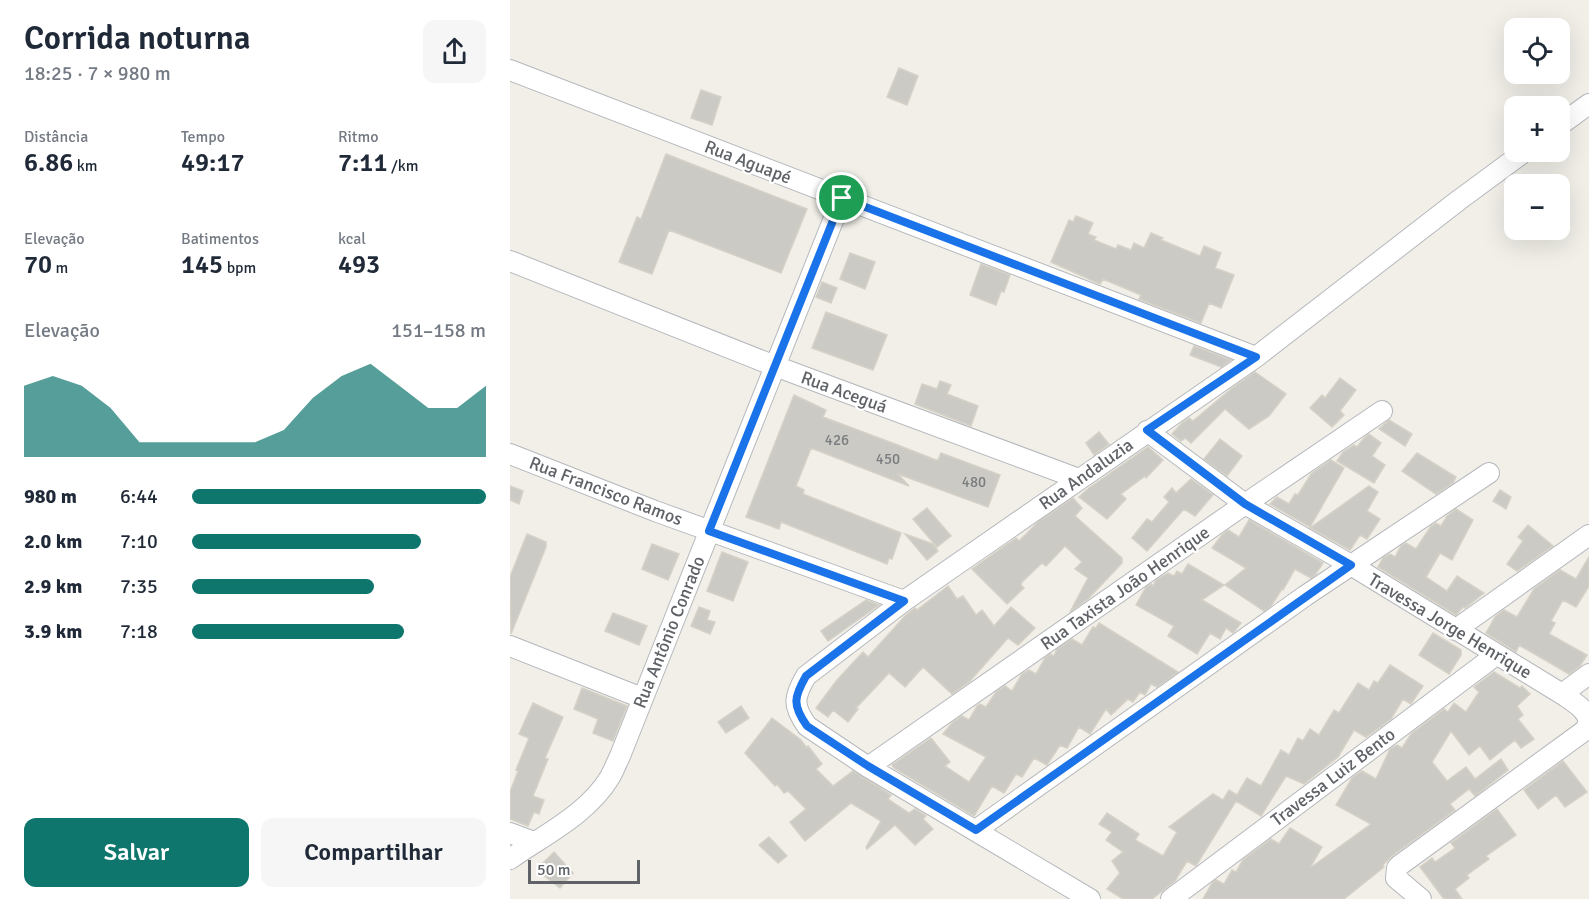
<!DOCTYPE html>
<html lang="pt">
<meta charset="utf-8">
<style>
:root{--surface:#fff;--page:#f6f6f7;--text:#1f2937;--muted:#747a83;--accent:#0f766e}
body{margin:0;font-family:Signika,sans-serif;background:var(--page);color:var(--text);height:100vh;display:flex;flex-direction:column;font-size:22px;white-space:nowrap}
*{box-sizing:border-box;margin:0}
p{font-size:20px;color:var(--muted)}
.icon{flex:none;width:33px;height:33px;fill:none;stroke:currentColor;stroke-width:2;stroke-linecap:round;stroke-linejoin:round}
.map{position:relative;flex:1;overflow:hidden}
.details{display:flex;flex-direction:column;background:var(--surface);width:510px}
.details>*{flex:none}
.tools{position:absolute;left:994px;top:18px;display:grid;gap:12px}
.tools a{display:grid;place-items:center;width:66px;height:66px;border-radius:12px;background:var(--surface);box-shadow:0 6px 24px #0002;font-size:30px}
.scale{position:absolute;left:18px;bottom:15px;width:112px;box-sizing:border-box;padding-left:6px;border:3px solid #5f6368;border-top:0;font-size:16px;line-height:21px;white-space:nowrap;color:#5f6368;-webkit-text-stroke:4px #fff;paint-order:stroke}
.pin{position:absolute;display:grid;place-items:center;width:51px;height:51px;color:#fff;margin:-26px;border:3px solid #fff;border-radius:50%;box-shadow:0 2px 6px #0007}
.round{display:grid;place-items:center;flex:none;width:63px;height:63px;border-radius:12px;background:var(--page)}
.head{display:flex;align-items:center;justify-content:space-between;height:102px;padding:0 24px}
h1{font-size:33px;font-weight:600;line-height:45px}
.figures{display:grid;grid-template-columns:repeat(3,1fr);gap:9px;height:102px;padding:6px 24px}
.figures div{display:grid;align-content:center}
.figures b{font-size:26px;font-weight:600}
.figures small{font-size:16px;font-weight:400}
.figures p{font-size:16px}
.chart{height:168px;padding:12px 24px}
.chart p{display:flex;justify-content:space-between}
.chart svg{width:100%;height:108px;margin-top:6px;fill:var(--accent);opacity:.7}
.primary-button{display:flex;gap:12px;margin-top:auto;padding:12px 24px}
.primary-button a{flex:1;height:69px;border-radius:12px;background:var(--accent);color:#fff;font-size:24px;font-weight:600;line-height:69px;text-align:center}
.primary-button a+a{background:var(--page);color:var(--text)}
ul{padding:0 24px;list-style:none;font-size:20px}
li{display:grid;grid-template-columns:96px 72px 1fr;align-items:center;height:45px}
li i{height:15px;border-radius:8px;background:var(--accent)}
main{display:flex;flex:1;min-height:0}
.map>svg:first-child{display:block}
</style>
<main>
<section class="details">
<div class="head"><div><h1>Corrida noturna</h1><p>18:25 · 7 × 980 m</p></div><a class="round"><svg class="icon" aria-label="share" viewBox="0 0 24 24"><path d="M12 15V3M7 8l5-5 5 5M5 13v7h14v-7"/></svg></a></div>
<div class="figures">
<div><p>Distância</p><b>6.86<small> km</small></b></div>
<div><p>Tempo</p><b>49:17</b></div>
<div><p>Ritmo</p><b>7:11<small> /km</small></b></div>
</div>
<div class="figures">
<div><p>Elevação</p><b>70<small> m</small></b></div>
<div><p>Batimentos</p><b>145<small> bpm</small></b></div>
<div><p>kcal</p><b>493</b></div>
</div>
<div class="chart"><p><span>Elevação</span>151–158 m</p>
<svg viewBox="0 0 160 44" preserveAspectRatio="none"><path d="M0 44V15L10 11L20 15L30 24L40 38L50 38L60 38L70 38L80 38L90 33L100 20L110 11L120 6L130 15L140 24L150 24L160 15V44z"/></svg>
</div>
<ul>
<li><b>980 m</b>6:44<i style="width:100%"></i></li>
<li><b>2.0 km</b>7:10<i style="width:78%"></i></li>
<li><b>2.9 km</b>7:35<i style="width:62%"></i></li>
<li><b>3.9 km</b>7:18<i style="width:72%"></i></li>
</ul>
<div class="primary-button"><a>Salvar</a><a>Compartilhar</a></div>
</section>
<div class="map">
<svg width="1079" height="899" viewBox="0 0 1079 899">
<rect width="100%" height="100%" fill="#f1efe8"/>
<!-- building -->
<path fill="#cccac5" stroke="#d6d1c6" stroke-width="1.5" d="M389,68L408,76L397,105L377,97Z
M191,90L211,97L202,125L181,118Z
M156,154L297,209L271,273L159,230L142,274L109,262L127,217L131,219Z
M566,216L583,223L578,234L586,237L584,240L606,249L608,245L621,250L624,243L634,248L641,233L653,238L651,240L690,256L694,246L711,253L705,268L724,275L711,308L699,303L691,323L629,299L631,295L593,279L590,284L541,262L559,220L563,222Z
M340,253L365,262L355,289L330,279Z
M471,264L500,275L494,292L491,291L486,305L460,295Z
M312,282L327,288L321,303L306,297Z
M316,312L377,335L363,370L302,348Z
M684,346L721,360L711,367L680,355Z
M745,372L776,394L759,416L739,429L715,409L681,443L675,438L671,441L662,434L672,423L679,418L683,421L721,389Z
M830,378L846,390L830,411L834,415L822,427L800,408L812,395L815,398Z
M430,381L441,385L437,394L468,406L461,426L405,404L412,384L427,389Z
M284,395L316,410L313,417L385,444L426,460H428L431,453L490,475L478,507L388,474L399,486L301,448L286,486L294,490L293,494L391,533L382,559L379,558L377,564L271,522L269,529L236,517Z
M879,420L902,434L895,446L869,429Z
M589,432L599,444L584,455L576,443Z
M859,434L871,443L862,456L875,465L864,483L827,461L833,452L844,445L847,447L854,438Z
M710,439L732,456L717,476L694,459Z
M638,447L653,460L636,478L635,476L611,494L616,499L597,519L569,497L579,488Z
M907,453L946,477L943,483L926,494L892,471Z
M821,460L834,468L800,527L760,504L767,497L779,504L785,494L788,495L801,474Z
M681,479L703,495L685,516L674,509L637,551L622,538L637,519L642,522L659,502L654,497L662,488L666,493Z
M0,486L13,491L9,504L0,500Z
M859,486L868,492L857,511L870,519L857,539L850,535L840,550L800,528Z
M990,490L1001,497L996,509L983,501Z
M563,498L572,508L565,516L612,558V563L579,598L560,612L578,578L565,569L572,562L555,546L536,566L532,563L512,582L511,585L514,588L497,604L462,569L506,538L509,541L528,522Z
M417,508L441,536L427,547L403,519Z
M946,509L963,520L942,560L930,553L916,577L937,591L947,576L974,593L955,608L953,607L946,615L868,567L873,558L880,554L885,557L891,546L896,543L906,549L921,526L926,523L931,526L937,516Z
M739,520L813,563L805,575L801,578L785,569L773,590L772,589L761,606L754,611L715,585L736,568L702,548L712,535L718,530L729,537Z
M1018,525L1043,546L1007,571L997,564L1013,541L1008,537Z
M17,534L36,542V547L1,634L0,577Z
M395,534L423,544L428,551L417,560Z
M142,544L169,554L158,580L132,569Z
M212,552L238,562L223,601L197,591Z
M1079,557V586L1066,607L1053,600L1041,621L1045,623L1039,634L1077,655L1070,666L1059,674L1009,645L1006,652L976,633L985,617L994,610L1007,617L1024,589L1050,570L1066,579Z
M678,564L714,585L692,600L731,623L723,633L716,628L710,639L700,633L687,654L658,636L664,626L626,605L636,587L641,584L643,586L646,580L658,573L664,576L667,571L672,574Z
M438,586L447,599L453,596L466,615L472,610L484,626L501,607L525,628L508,645L498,638L460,681L442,694L413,667L395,687L379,673L346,708L348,709L338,722L323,710L318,717L306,708L327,680L353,652L358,657L395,616L405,608L407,610Z
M356,600L369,605L318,641L311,631Z
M189,607L200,611L197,620L205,622L200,634L181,626Z
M103,613L137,626L129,645L95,631Z
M589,623L668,672L647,687L641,684L635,695L630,692L623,702L618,699L601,715L596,709L580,734L569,727L557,748L550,745L537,765L524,758L512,777L506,774L494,793L482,786L464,816L384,768L382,765L421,738L440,762L435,766L459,782L476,757L433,734L442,723L452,716L459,720L467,706L470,704L476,707L486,692L495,686L502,691L512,674L519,670L526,674L535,658L540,654L544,656L547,649L562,639L572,645L583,627L586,628Z
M923,633L951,650V655L939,674L909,655Z
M880,665L913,686L901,704L893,699L881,719L856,737L844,730L828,757L794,784L776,776L751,816L726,801L687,864L686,866L677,861L665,881L642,899H613L597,889L610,873L602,861L613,852L596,840L602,832L589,824L597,813L629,834L625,840L653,856L667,832L659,827L703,794L713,800L719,790L727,795L737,778L751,786L771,750L779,755L788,738L793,741L800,729L809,735L824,710L829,713L848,683L859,690L864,681L868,683Z
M984,672L1010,688L1012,686L1020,694L1007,706L1013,715L1008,719L1024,739L1011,748L1005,740L980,760L970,746L959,755L941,731L922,762L937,781L956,767L965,779L991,759L998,770L965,796L959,789L940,804L945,810L883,855L873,865L874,867L834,899H693L702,883L706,880L714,884L722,870L726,872L733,860L761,839L769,844L780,828L812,847L800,868L861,824L826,805L842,778L852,771L866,779L880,749L887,745L892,748L901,734L934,709L938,712L944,703L956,712L969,692L964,687Z
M72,688L117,706L103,741L83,733L88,719L64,709Z
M23,703L53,717L35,758L38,759L23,796L34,800L29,814L24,812L18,826L0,819V792L8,771L6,770L19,738L9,734Z
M231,706L239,718L216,733L208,722Z
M262,718L291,740L296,747L298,746L312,764L306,769L323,786L343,771L381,795L378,799L399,813L405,809L416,816L413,819L423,829L405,845L385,825L357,849L356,847L371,821L341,803L295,841L280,822L296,809L278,791L274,793L267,784L265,786L235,753Z
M1053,761L1077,792L1055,807L1046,795L1028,809L1014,790Z
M987,809L1006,835L976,856L979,859L957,875L959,878L945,889L952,899H934L910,867L922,858L925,862L945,848L941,843Z
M259,837L277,856L268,863L249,845Z
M44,852L63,873L50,888L32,874L36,868L32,864Z"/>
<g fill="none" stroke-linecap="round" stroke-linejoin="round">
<defs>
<path id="minor" d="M0,70L746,357
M1050,125L1079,104
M0,261L265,366L569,479
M637,431L735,504L841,565L1052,694C1063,702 1078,709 1079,724L1074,731L890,865L887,868L886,878L911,899
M0,454L145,511L394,601
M945,630L1079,535
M0,646L132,698
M1052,694L1079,674
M358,767L735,504L872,411
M466,830L795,596L979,473
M0,833L24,842
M0,859C34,835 78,814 100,777C104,770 107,762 110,756L332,198
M580,899L358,767L297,726C282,705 284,697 296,676L394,601L746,357L949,200L1014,152
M661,899L986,655"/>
</defs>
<!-- minor casing -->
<use href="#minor" stroke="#b5b8bc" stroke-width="22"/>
<!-- minor -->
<use href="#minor" stroke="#fff" stroke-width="20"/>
</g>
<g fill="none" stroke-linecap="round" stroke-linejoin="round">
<defs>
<path id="route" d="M332,198L746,357L637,430L735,504L841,565L466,830L358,766L297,726C282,705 284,697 296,676L394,601L199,531Z"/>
</defs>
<!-- route casing -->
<use href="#route" stroke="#fff" stroke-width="12"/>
<!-- route -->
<use href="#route" stroke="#1a73e8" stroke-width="8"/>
</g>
<g text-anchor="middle" stroke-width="4.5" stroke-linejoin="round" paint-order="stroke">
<!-- number labels -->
<g font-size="15" fill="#7a7d7f">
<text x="327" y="445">426</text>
<text x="378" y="464">450</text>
<text x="464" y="487">480</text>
</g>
<!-- street labels -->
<g font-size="18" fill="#5f6368" stroke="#fff">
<text transform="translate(238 162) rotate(21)" y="6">Rua Aguapé</text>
<text transform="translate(334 392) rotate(20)" y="6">Rua Aceguá</text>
<text transform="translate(576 474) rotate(-35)" y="6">Rua Andaluzia</text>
<text transform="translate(96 491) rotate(21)" y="6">Rua Francisco Ramos</text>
<text transform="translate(615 588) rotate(-35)" y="6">Rua Taxista João Henrique</text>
<text transform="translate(940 626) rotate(31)" y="6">Travessa Jorge Henrique</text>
<text transform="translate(159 632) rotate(-68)" y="6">Rua Antônio Conrado</text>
<text transform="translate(823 777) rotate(-37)" y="6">Travessa Luiz Bento</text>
</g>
</g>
</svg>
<div class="tools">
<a><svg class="icon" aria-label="locate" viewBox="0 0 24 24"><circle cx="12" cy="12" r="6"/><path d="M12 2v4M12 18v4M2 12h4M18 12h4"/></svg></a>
<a>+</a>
<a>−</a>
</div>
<div class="scale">50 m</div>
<div class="pin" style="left:332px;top:198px;background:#1e9e55"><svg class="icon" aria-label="arrive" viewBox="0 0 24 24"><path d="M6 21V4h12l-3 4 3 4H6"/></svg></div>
</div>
</main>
